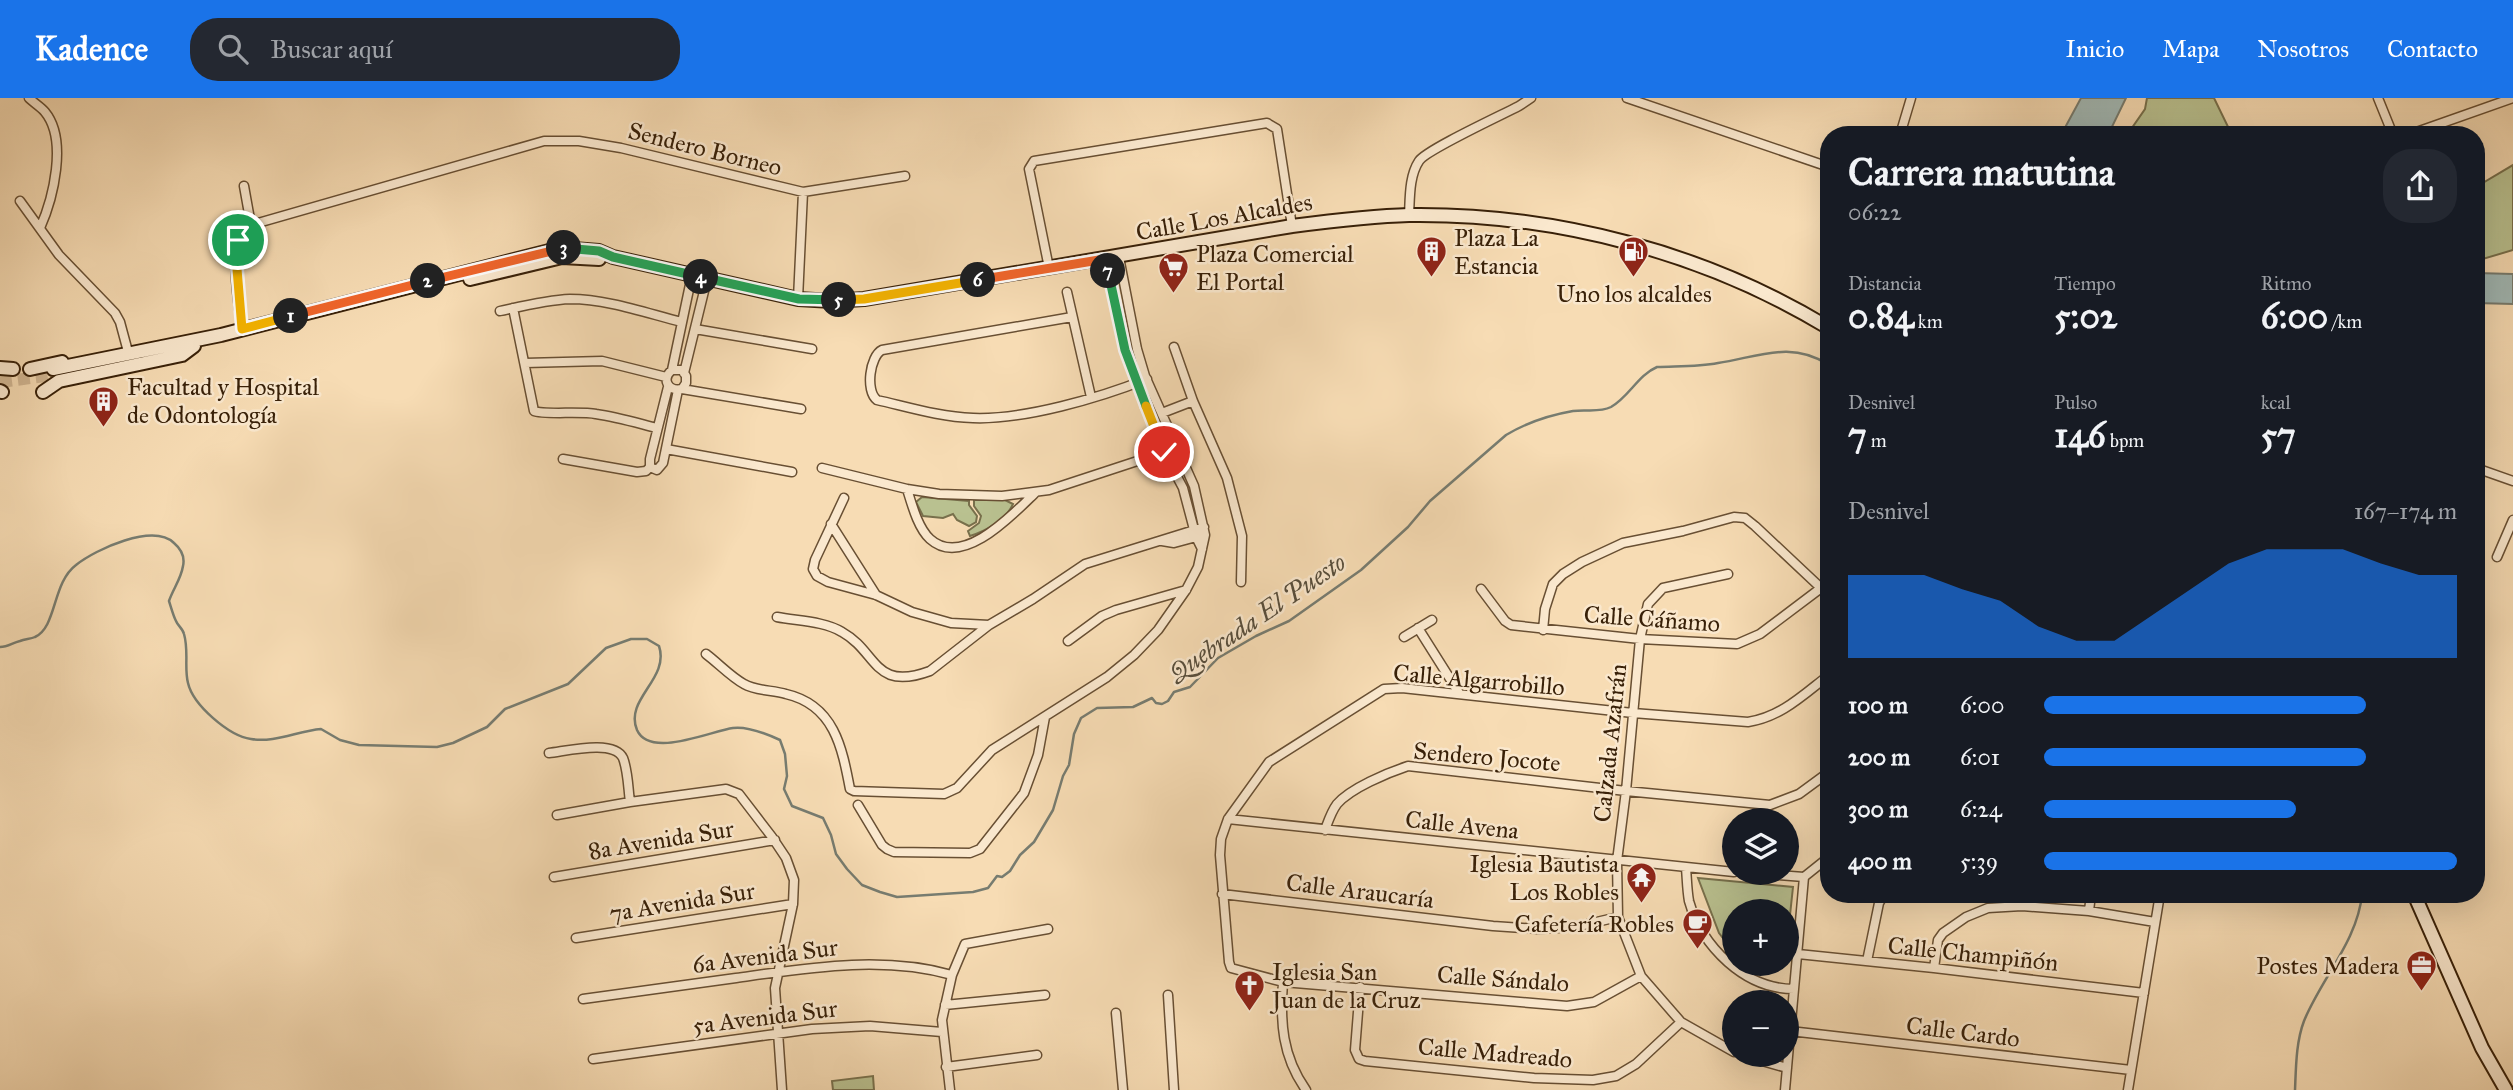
<!DOCTYPE html>
<html lang="es">
<meta charset="utf-8">
<style>
:root{--surface:#171b24;--page:#242831;--text:#f1f3f6;--muted:#9ea1a6;--accent:#1a73e8}
body{margin:0;font-family:"IM FELL Great Primer",serif;background:var(--page);color:var(--text);height:100vh;display:flex;flex-direction:column;font-size:26px;white-space:nowrap}
*{box-sizing:border-box;margin:0}
p{font-size:23px;color:var(--muted)}
.icon{flex:none;width:38px;height:38px;fill:none;stroke:currentColor;stroke-width:2;stroke-linecap:round;stroke-linejoin:round}
.map{position:relative;flex:1;overflow:hidden}
.details{position:absolute;left:1820px;top:28px;width:665px;height:777px;display:flex;flex-direction:column;background:var(--surface);border-radius:28px;box-shadow:0 7px 28px #0002}
.details>*{flex:none}
.controls{position:absolute;left:1722px;top:710px;display:grid;gap:14px}
.controls a{display:grid;place-items:center;width:77px;height:77px;border-radius:50%;background:var(--surface);box-shadow:0 7px 28px #0002;font-size:35px}
.pin{position:absolute;display:grid;place-items:center;width:60px;height:60px;color:#fff;margin:-30px;border:4px solid #fff;border-radius:50%;box-shadow:0 2px 7px #0007}
.km{position:absolute;width:35px;height:35px;margin:-18px;border-radius:50%;background:#222;color:#fff;font-size:19px;line-height:35px;text-align:center}
.round{display:grid;place-items:center;flex:none;width:74px;height:74px;border-radius:28px;background:var(--page)}
.head{display:flex;align-items:center;justify-content:space-between;height:119px;padding:0 28px}
h1{font-size:38px;font-weight:700;line-height:52px}
.stats{display:grid;grid-template-columns:repeat(3,1fr);gap:10px;height:119px;padding:7px 28px}
.stats div{display:grid;align-content:center}
.stats b{font-size:35px;font-weight:700}
.stats small{font-size:19px;font-weight:400}
.stats p{font-size:19px}
.chart{height:196px;padding:14px 28px}
.chart p{display:flex;justify-content:space-between}
.chart svg{width:100%;height:126px;margin-top:7px;fill:var(--accent);opacity:.7}
ul{padding:0 28px;list-style:none;font-size:23px}
li{display:grid;grid-template-columns:112px 84px 1fr;align-items:center;height:52px}
li i{height:18px;border-radius:9px;background:var(--accent)}
header{display:flex;align-items:center;gap:42px;box-sizing:border-box;height:98px;padding:0 35px;background:var(--accent);color:#fff}
header strong{font-size:33px}
nav{display:flex;gap:38px;margin-inline-start:auto;font-size:24px}
.search{width:490px;height:63px;background:var(--page);display:flex;align-items:center;gap:18px;box-sizing:border-box;padding:0 24px;border-radius:28px;color:var(--muted);font-size:26px}
.map>svg:first-child{display:block}
</style>
<header>
<strong>Kadence</strong>
<div class="search"><svg class="icon" aria-label="search" viewBox="0 0 24 24"><circle cx="10" cy="10" r="6"/><path d="M15 15l6 6"/></svg>Buscar aquí</div>
<nav><a>Inicio</a><a>Mapa</a><a>Nosotros</a><a>Contacto</a></nav>
</header>
<div class="map">
<svg width="2513" height="992" viewBox="0 0 2513 992">
<rect width="100%" height="100%" fill="#f7dcb4"/>
<filter id="stains"><feTurbulence type="fractalNoise" baseFrequency=".00286" numOctaves="4"/><feColorMatrix values="0 0 0 0 .2 0 0 0 0 .09 0 0 0 0 .02 0 0 0 .5 -.17"/></filter>
<radialGradient id="worn" r=".72"><stop offset=".6" stop-color="#630" stop-opacity="0"/><stop offset="1" stop-color="#630" stop-opacity=".3"/></radialGradient>
<!-- green -->
<path fill="#b9c190" stroke="#78704c" stroke-width="2" d="M2147,0H2214L2232,37H2127L2145,11Z
M2513,67V152L2476,163V89Z
M922,399L969,403V407L977,418L976,424L969,428L957,422L953,416L943,420L923,418L916,404Z
M974,402H1005L1013,406C1006,422 986,433 970,438L968,433L979,425L981,418L974,408Z
M1698,780L1793,789L1787,845V814H1734V854L1719,835Z
M873,978L874,992H833L832,983Z"/>
<!-- water -->
<path fill="#a1b9b6" stroke="#777c70" stroke-width="2" d="M2081,0H2126L2108,37H2061Z
M2476,175L2513,176V206L2476,205Z"/>
<g fill="none" stroke-linecap="round" stroke-linejoin="round">
<!-- stream -->
<path stroke="#777c70" stroke-width="2.5" d="M0,549C8,549 12,545 20,543C25,541 31,541 35,539C57,529 52,485 76,467C96,451 153,425 174,445C181,451 185,459 183,468C181,481 173,491 169,503C171,509 173,517 176,523C178,528 183,531 184,536C189,553 184,570 188,585C193,607 229,638 251,641C274,645 298,633 321,631L340,642L359,647L437,649L453,645L487,629L505,611L568,586L606,550L631,541H647L659,548C670,581 624,601 637,632C650,661 711,633 733,630C748,628 767,636 780,642L785,656L787,678L784,691L792,708L823,720L831,737L836,756L847,771L862,787L880,794L897,799L973,794L988,790L997,778L1002,779L1010,773L1020,757L1034,744L1053,712L1063,678L1069,667L1074,636L1081,620L1097,610L1133,609L1152,600L1156,605L1162,606L1168,603L1174,594L1190,589L1218,560L1256,538L1289,523L1361,472L1408,429L1430,403L1506,337C1526,325 1550,317 1573,313C1586,311 1599,315 1611,309C1629,299 1638,277 1657,269C1677,268 1698,269 1718,265C1758,259 1791,242 1829,267
M2295,992C2296,969 2296,944 2304,923C2321,881 2358,842 2362,796"/>
<!-- secondary-tunnel -->
<path stroke="#d1b692" stroke-width="12" stroke-dasharray="12 6" stroke-linecap="butt" d="M0,284L54,277"/>
<defs>
<path id="street" d="M29,0C34,5 41,9 45,14C68,42 53,101 40,130
M1627,0L1829,69
M2378,0L2393,37
M1900,37L1911,0
M2408,37L2513,0
M20,103L59,157L115,215L120,224L127,250
M1409,117C1410,100 1409,78 1419,63C1426,52 1502,17 1519,8L1531,0
M251,127L544,43H579L621,50L803,94L905,78
M1105,161L1125,252L1164,354L1183,390L1196,439L1202,451
M1049,170L1029,71L1034,63L1267,25L1277,31L1292,128
M1067,194L1091,299
M798,201L803,94
M513,210L534,313C543,317 581,313 596,316C617,319 637,325 657,330
M500,213C523,208 547,202 570,201C607,201 646,215 682,224
M1072,219L882,252C870,258 865,293 877,302C908,309 940,319 973,320C1024,322 1099,300 1147,281
M242,231C239,206 225,140 251,127L244,88
M695,231L812,251
M1174,249L1193,303L1227,380L1242,438L1241,484
M525,265L602,263L666,279
M672,272L692,177
M684,275L707,181
M668,289L650,361V369L657,372L663,365L678,292
M682,291L686,285V278L682,272H672C661,281 668,294 682,291L801,311
M1162,315L1193,303
M666,351L792,374
M563,361L637,374L646,373L650,369
M822,370L907,391L939,396L1002,398L1049,392L1177,350
M2476,370L2513,383
M907,391C912,407 918,430 930,441C963,471 1014,415 1036,394
M844,400L815,462L813,471L817,478L828,484L876,497L912,514L951,525L989,527L1033,501L1085,466L1204,429
M831,426L876,497
M1162,443L1174,445L1200,438
M2497,459L2513,422
M1728,476L1663,490L1648,506L1640,541L1626,693L1617,763L1618,819L1641,878L1681,924L1734,954
M1481,491L1505,523L1511,527L1640,541L1737,546L1760,536L1821,490
M777,519C797,523 824,523 842,534C878,554 873,594 930,573L989,527
M1418,530L1459,595
M1543,532L1545,511L1553,486L1563,476L1582,464L1623,445L1683,433L1734,419L1745,420L1755,428L1821,490L1829,502
M1404,539L1432,522
M1068,543L1102,518L1116,512L1186,492
M706,556C718,565 731,579 744,586C756,593 773,592 786,596C834,607 842,649 850,691L854,693L944,696L957,690L992,652L1107,579L1134,557L1158,532L1186,492L1198,469L1205,437L1194,388L1145,278L1137,251L1119,159
M549,655C567,653 614,641 623,660C628,673 628,689 630,704
M858,707L882,747L887,751L894,754L970,755L980,751L1024,695L1038,657L1045,619
M557,717L630,704L726,691L739,696L772,739L786,760L794,782L793,806L775,890L782,992
M1228,721L1734,774
M1325,732C1328,724 1331,714 1337,706C1351,690 1387,675 1408,668L1626,693L1770,707L1799,696L1829,674
M1686,770C1687,781 1687,792 1689,803C1702,849 1745,891 1794,891
M1752,775L1804,779
M554,779L775,742
M1804,779L1829,759
M1222,796L1493,828L1538,831L1575,829L1618,819
M2089,813L2091,796
M576,840L793,806
M1798,856L1934,870L2144,895
M1867,863L1879,805L1884,796
M1934,870L1938,842L1943,835L1966,819L1988,810L2022,808L2089,813L2155,824
M1641,878L1594,904L1567,908L1283,884L1231,870L1229,864L1220,757L1221,741L1228,721L1269,664L1384,591L1402,590L1633,615L1748,624C1781,619 1803,597 1829,577
M1283,884C1280,924 1282,958 1306,992
M1360,889L1355,952L1359,961L1365,963L1534,980L1593,982L1616,978L1636,966L1681,924
M1168,897L1174,992
M583,901C634,894 685,887 736,880C807,870 882,857 952,877
M945,907L1045,897
M1116,915L1123,992
M1790,933L2131,972
M1741,957L1787,970
M593,961L812,931L870,928L942,934
M946,969L1037,957
M950,992L942,922L952,877L965,846L1048,831
M1785,992L1804,779
M2128,992L2160,796"/>
<path id="secondary" d="M470,181L562,159L599,161
M0,270L13,271
M30,271L62,264
M53,271L221,237L561,150L599,153L613,159L798,201L832,203L864,201L1292,128C1331,123 1370,118 1409,117C1554,115 1704,154 1829,230
M0,293L2,294
M43,294L59,283L182,257L194,248
M2414,796L2482,950L2506,992"/>
</defs>
<!-- street casing -->
<use href="#street" stroke="#684f33" stroke-width="11"/>
<!-- secondary casing -->
<use href="#secondary" stroke="#382008" stroke-width="16"/>
<!-- street -->
<use href="#street" stroke="#fae8ce" stroke-width="8"/>
<!-- secondary -->
<use href="#secondary" stroke="#fae8ce" stroke-width="12"/>
</g>
<g fill="none" stroke-linecap="round" stroke-linejoin="round">
<defs>
<path id="split-1" d="M238,142L236,159L242,231L291,218"/>
<path id="split-2" d="M291,218L428,183"/>
<path id="split-3" d="M428,183L564,150"/>
<path id="split-4" d="M564,150L599,153L613,159L701,179"/>
<path id="split-5" d="M701,179L799,201L839,202"/>
<path id="split-6" d="M839,202L864,201L978,182"/>
<path id="split-7" d="M978,182L1105,161L1108,173"/>
<path id="split-8" d="M1108,173L1125,252L1146,308"/>
<path id="split-9" d="M1146,308L1164,354"/>
</defs>
<!-- split-1 casing -->
<use href="#split-1" stroke="#fff" stroke-width="14"/>
<!-- split-2 casing -->
<use href="#split-2" stroke="#fff" stroke-width="14"/>
<!-- split-3 casing -->
<use href="#split-3" stroke="#fff" stroke-width="14"/>
<!-- split-4 casing -->
<use href="#split-4" stroke="#fff" stroke-width="14"/>
<!-- split-5 casing -->
<use href="#split-5" stroke="#fff" stroke-width="14"/>
<!-- split-6 casing -->
<use href="#split-6" stroke="#fff" stroke-width="14"/>
<!-- split-7 casing -->
<use href="#split-7" stroke="#fff" stroke-width="14"/>
<!-- split-8 casing -->
<use href="#split-8" stroke="#fff" stroke-width="14"/>
<!-- split-9 casing -->
<use href="#split-9" stroke="#fff" stroke-width="14"/>
<!-- split-1 -->
<use href="#split-1" stroke="#f5b400" stroke-width="9"/>
<!-- split-2 -->
<use href="#split-2" stroke="#f0652b" stroke-width="9"/>
<!-- split-3 -->
<use href="#split-3" stroke="#f0652b" stroke-width="9"/>
<!-- split-4 -->
<use href="#split-4" stroke="#22a559" stroke-width="9"/>
<!-- split-5 -->
<use href="#split-5" stroke="#22a559" stroke-width="9"/>
<!-- split-6 -->
<use href="#split-6" stroke="#f5b400" stroke-width="9"/>
<!-- split-7 -->
<use href="#split-7" stroke="#f0652b" stroke-width="9"/>
<!-- split-8 -->
<use href="#split-8" stroke="#22a559" stroke-width="9"/>
<!-- split-9 -->
<use href="#split-9" stroke="#f5b400" stroke-width="9"/>
</g>
<!-- icons -->
<defs>
<symbol id="building-pin" viewBox="-11 -11 22 30"><path d="M0 17L-7.5 6A9.5 9.5 0 1 1 7.5 6Z" fill="#8f2418" stroke="#fae8ce"/><path d="M-4-6H4V6H1V3H-1V6H-4ZM-2.5-4.3h1.7v1.8h-1.7ZM.8-4.3h1.7v1.8H.8ZM-2.5-1h1.7V.8h-1.7ZM.8-1h1.7V.8H.8Z" fill="#fff"/></symbol>
<symbol id="fuel-pin" viewBox="-11 -11 22 30"><path d="M0 17L-7.5 6A9.5 9.5 0 1 1 7.5 6Z" fill="#8f2418" stroke="#fae8ce"/><path d="M-5.5-6h7V0h2V4h1.3V-2.5L3-4.5l.8-.8L6-3V5H2.5V1h-1V6h-7ZM-4.2-4.7v3.2H.2V-4.7Z" fill="#fff"/></symbol>
<symbol id="supermarket-pin" viewBox="-11 -11 22 30"><path d="M0 17L-7.5 6A9.5 9.5 0 1 1 7.5 6Z" fill="#8f2418" stroke="#fae8ce"/><path d="M-6-5.5h2.5l.6 2H6L4.5 2H-2.5L-4.4-4H-6ZM-1.5 3.2a1.3 1.3 0 1 0 .1 0ZM3 3.2a1.3 1.3 0 1 0 .1 0Z" fill="#fff"/></symbol>
<symbol id="temple-pin" viewBox="-11 -11 22 30"><path d="M0 17L-7.5 6A9.5 9.5 0 1 1 7.5 6Z" fill="#8f2418" stroke="#fae8ce"/><path d="M0-6L5-2H3V0L6.5 2.5H4V6H1.5V3h-3V6H-4V2.5H-6.5L-3 0V-2H-5Z" fill="#fff"/></symbol>
<symbol id="cafe-pin" viewBox="-11 -11 22 30"><path d="M0 17L-7.5 6A9.5 9.5 0 1 1 7.5 6Z" fill="#8f2418" stroke="#fae8ce"/><path d="M-5.5-4.5H6V0H3Q3 3.5 0 3.5H-2.5Q-5.5 3.5-5.5 0ZM3-3.2v2h1.7v-2ZM-6 4.5H4V6H-6Z" fill="#fff"/></symbol>
<symbol id="office-pin" viewBox="-11 -11 22 30"><path d="M0 17L-7.5 6A9.5 9.5 0 1 1 7.5 6Z" fill="#8f2418" stroke="#fae8ce"/><path d="M-6-3h4V-5.5h4V-3h4V5H-6ZM-1-4.5V-3h2v-1.5ZM-6 0V1H6V0Z" fill="#fff"/></symbol>
<symbol id="church-pin" viewBox="-11 -11 22 30"><path d="M0 17L-7.5 6A9.5 9.5 0 1 1 7.5 6Z" fill="#8f2418" stroke="#fae8ce"/><path d="M-1.2-6h2.4v3.5h3.3v2.4h-3.3V6h-2.4V-.1h-3.3v-2.4h3.3Z" fill="#fff"/></symbol>
</defs>
<g fill-rule="evenodd">
<use href="#building-pin" x="1414" y="136" width="35" height="47"/>
<use href="#fuel-pin" x="1616" y="136" width="35" height="47"/>
<use href="#supermarket-pin" x="1156" y="152" width="35" height="47"/>
<use href="#building-pin" x="86" y="286" width="35" height="47"/>
<use href="#temple-pin" x="1624" y="762" width="35" height="47"/>
<use href="#cafe-pin" x="1680" y="808" width="35" height="47"/>
<use href="#office-pin" x="2404" y="850" width="35" height="47"/>
<use href="#church-pin" x="1232" y="870" width="35" height="47"/>
</g>
<g text-anchor="middle" stroke-width="5" stroke-linejoin="round" paint-order="stroke">
<!-- street labels -->
<g font-size="24" fill="#382008" stroke="#fae8ce">
<text transform="translate(705 51) rotate(14)" y="8">Sendero Borneo</text>
<text transform="translate(1224 119) rotate(-10)" y="8">Calle Los Alcaldes</text>
<text transform="translate(1652 521) rotate(4)" y="8">Calle Cáñamo</text>
<text transform="translate(1479 582) rotate(5)" y="8">Calle Algarrobillo</text>
<text transform="translate(1610 645) rotate(-84)" y="8">Calzada Azafrán</text>
<text transform="translate(1487 659) rotate(5)" y="8">Sendero Jocote</text>
<text transform="translate(1462 727) rotate(6)" y="8">Calle Avena</text>
<text transform="translate(661 742) rotate(-9)" y="8">8a Avenida Sur</text>
<text transform="translate(1360 793) rotate(7)" y="8">Calle Araucaría</text>
<text transform="translate(682 804) rotate(-9)" y="8">7a Avenida Sur</text>
<text transform="translate(1973 856) rotate(6)" y="8">Calle Champiñón</text>
<text transform="translate(765 858) rotate(-7)" y="8">6a Avenida Sur</text>
<text transform="translate(1503 881) rotate(4)" y="8">Calle Sándalo</text>
<text transform="translate(765 919) rotate(-7)" y="8">5a Avenida Sur</text>
<text transform="translate(1963 934) rotate(7)" y="8">Calle Cardo</text>
<text transform="translate(1495 955) rotate(5)" y="8">Calle Madreado</text>
</g>
<!-- poi labels -->
<g font-size="24" fill="#382008" stroke="#fae8ce" text-anchor="start">
<text x="1454" y="148">Plaza La<tspan x="1454" dy="28">Estancia</tspan></text>
<text x="1196" y="164">Plaza Comercial<tspan x="1196" dy="28">El Portal</tspan></text>
<text x="1634" y="204" text-anchor="middle">Uno los alcaldes</text>
<text x="127" y="297">Facultad y Hospital<tspan x="127" dy="28">de Odontología</tspan></text>
<text x="1619" y="774" text-anchor="end">Iglesia Bautista<tspan x="1619" dy="28">Los Robles</tspan></text>
<text x="1674" y="834" text-anchor="end">Cafetería Robles</text>
<text x="2399" y="876" text-anchor="end">Postes Madera</text>
<text x="1272" y="882">Iglesia San<tspan x="1272" dy="28">Juan de la Cruz</tspan></text>
</g>
<!-- water labels -->
<g font-size="26" font-style="italic" fill="#584e3c" stroke="#fae8ce">
<text transform="translate(1257 519) rotate(-34)" y="9">Quebrada El Puesto</text>
</g>
</g>
<rect width="100%" height="100%" filter="url(#stains)"/>
<rect width="100%" height="100%" fill="url(#worn)"/>
</svg>
<div class="controls">
<a><svg class="icon" aria-label="layers" viewBox="0 0 24 24"><path d="M12 4l9 5-9 5-9-5zM3 14l9 5 9-5"/></svg></a>
<a>+</a>
<a>−</a>
</div>
<div class="pin" style="left:238px;top:142px;background:#1e9e55"><svg class="icon" aria-label="arrive" viewBox="0 0 24 24"><path d="M6 21V4h12l-3 4 3 4H6"/></svg></div>
<div class="pin" style="left:1164px;top:354px;background:#d93025"><svg class="icon" aria-label="check" viewBox="0 0 24 24"><path d="M5 12l5 5 9-10"/></svg></div>
<b class="km" style="left:291px;top:218px">1</b>
<b class="km" style="left:428px;top:183px">2</b>
<b class="km" style="left:564px;top:150px">3</b>
<b class="km" style="left:701px;top:179px">4</b>
<b class="km" style="left:839px;top:202px">5</b>
<b class="km" style="left:978px;top:182px">6</b>
<b class="km" style="left:1108px;top:173px">7</b>
<section class="details">
<div class="head"><div><h1>Carrera matutina</h1><p>06:22</p></div><a class="round"><svg class="icon" aria-label="share" viewBox="0 0 24 24"><path d="M12 15V3M7 8l5-5 5 5M5 13v7h14v-7"/></svg></a></div>
<div class="stats">
<div><p>Distancia</p><b>0.84<small> km</small></b></div>
<div><p>Tiempo</p><b>5:02</b></div>
<div><p>Ritmo</p><b>6:00<small> /km</small></b></div>
</div>
<div class="stats">
<div><p>Desnivel</p><b>7<small> m</small></b></div>
<div><p>Pulso</p><b>146<small> bpm</small></b></div>
<div><p>kcal</p><b>57</b></div>
</div>
<div class="chart"><p><span>Desnivel</span>167–174 m</p>
<svg viewBox="0 0 160 44" preserveAspectRatio="none"><path d="M0 44V15L10 15L20 15L30 20L40 24L50 33L60 38L70 38L80 29L90 20L100 11L110 6L120 6L130 6L140 11L150 15L160 15V44z"/></svg>
</div>
<ul>
<li><b>100 m</b>6:00<i style="width:78%"></i></li>
<li><b>200 m</b>6:01<i style="width:78%"></i></li>
<li><b>300 m</b>6:24<i style="width:61%"></i></li>
<li><b>400 m</b>5:39<i style="width:100%"></i></li>
</ul>
</section>
</div>
